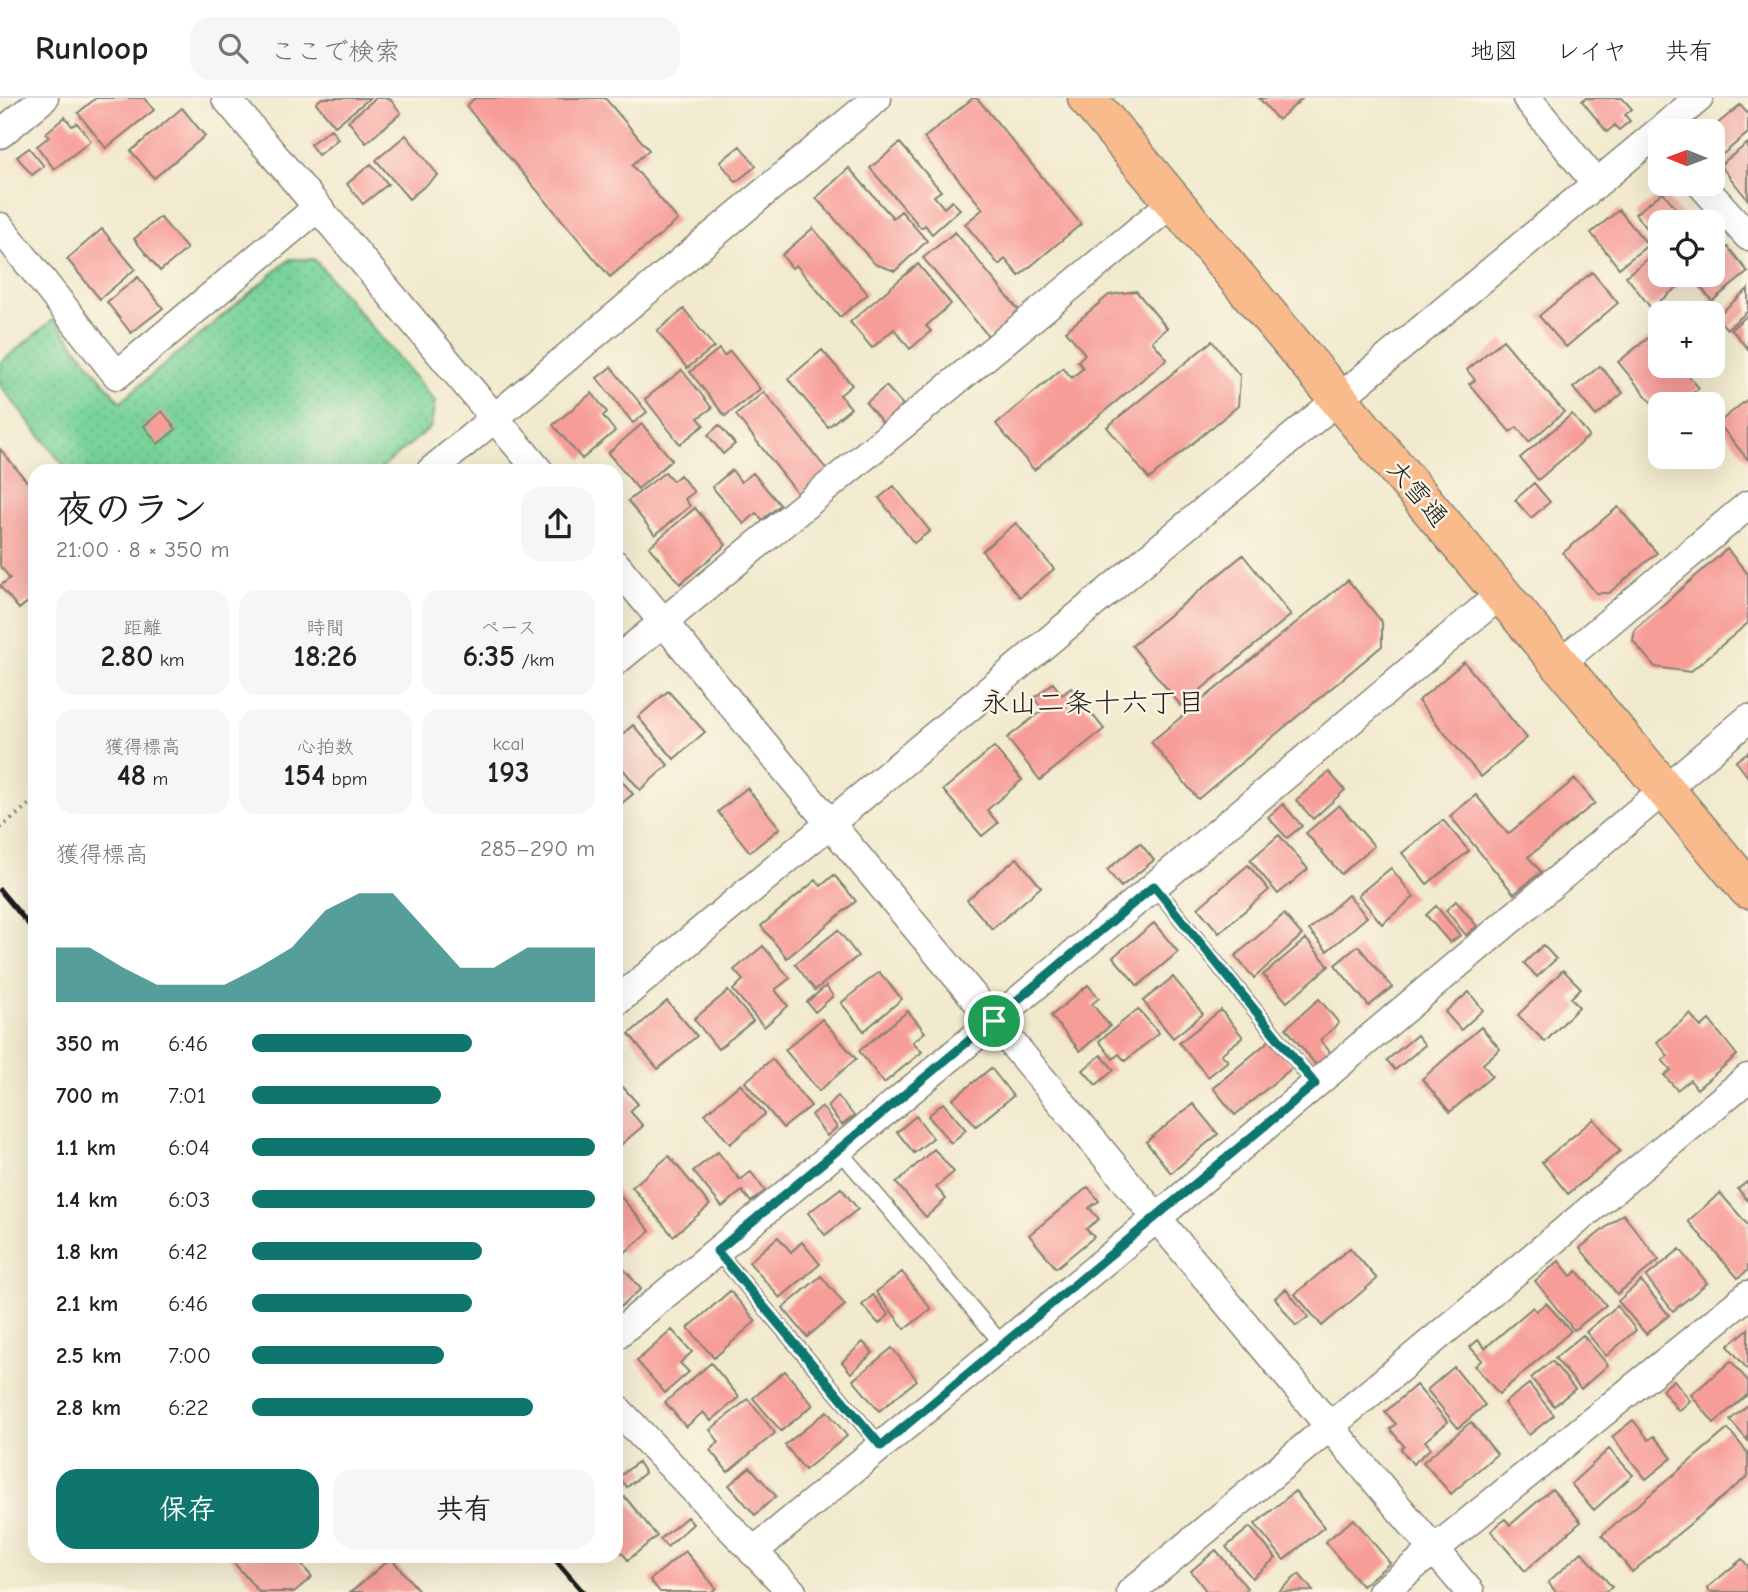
<!DOCTYPE html>
<html lang="ja">
<meta charset="utf-8">
<style>
:root{--surface:#fff;--page:#f6f6f6;--text:#222;--muted:#767676;--line:#e0e0e0;--accent:#0f766e}
body{margin:0;font-family:"Comic Neue","Klee One",sans-serif;background:var(--page);color:var(--text);height:100vh;display:flex;flex-direction:column;font-size:26px;white-space:nowrap}
*{box-sizing:border-box;margin:0}
p{font-size:23px;color:var(--muted)}
.icon{flex:none;width:38px;height:38px;fill:none;stroke:currentColor;stroke-width:2;stroke-linecap:round;stroke-linejoin:round}
.map{position:relative;flex:1;overflow:hidden}
.drawer{position:absolute;left:28px;top:366px;width:595px;height:1099px;display:flex;flex-direction:column;background:var(--surface);border-radius:21px;box-shadow:0 7px 28px #0002}
.drawer>*{flex:none}
.needle{width:46px;rotate:271deg}
.tools{position:absolute;left:1648px;top:21px;display:grid;gap:14px}
.tools a{display:grid;place-items:center;width:77px;height:77px;border-radius:14px;background:var(--surface);box-shadow:0 7px 28px #0002;font-size:35px}
.pin{position:absolute;display:grid;place-items:center;width:60px;height:60px;color:#fff;margin:-30px;border:4px solid #fff;border-radius:50%;box-shadow:0 2px 7px #0007}
.round{display:grid;place-items:center;flex:none;width:74px;height:74px;border-radius:21px;background:var(--page)}
.headline{display:flex;align-items:center;justify-content:space-between;height:119px;padding:0 28px}
h1{font-size:38px;font-weight:800;line-height:52px}
.metrics{display:grid;grid-template-columns:repeat(3,1fr);gap:10px;height:119px;padding:7px 28px}
.metrics div{display:grid;align-content:center;border-radius:18px;background:var(--page);text-align:center}
.metrics b{font-size:30px;font-weight:800}
.metrics small{font-size:19px;font-weight:400}
.metrics p{font-size:19px}
.chart{height:196px;padding:14px 28px}
.chart p{display:flex;justify-content:space-between}
.chart svg{width:100%;height:126px;margin-top:7px;fill:var(--accent);opacity:.7}
.primary-button{display:flex;gap:14px;margin-top:auto;padding:14px 28px}
.primary-button a{flex:1;height:80px;border-radius:21px;background:var(--accent);color:#fff;font-size:28px;font-weight:800;line-height:80px;text-align:center}
.primary-button a+a{background:var(--page);color:var(--text)}
ul{padding:0 28px;list-style:none;font-size:23px}
li{display:grid;grid-template-columns:112px 84px 1fr;align-items:center;height:52px}
li i{height:18px;border-radius:9px;background:var(--accent)}
header{display:flex;align-items:center;gap:42px;box-sizing:border-box;height:98px;padding:0 35px;background:var(--surface);border-bottom:2px solid var(--line)}
header strong{font-size:33px}
nav{display:flex;gap:38px;margin-inline-start:auto;font-size:24px}
.search{width:490px;height:63px;background:var(--page);display:flex;align-items:center;gap:18px;box-sizing:border-box;padding:0 24px;border-radius:21px;color:var(--muted);font-size:26px}
.map>svg:first-child{display:block}
</style>
<header>
<strong>Runloop</strong>
<div class="search"><svg class="icon" aria-label="search" viewBox="0 0 24 24"><circle cx="10" cy="10" r="6"/><path d="M15 15l6 6"/></svg>ここで検索</div>
<nav><a>地図</a><a>レイヤ</a><a>共有</a></nav>
</header>
<div class="map">
<svg width="1748" height="1494" viewBox="0 0 1748 1494">
<defs>
<pattern id="park-dots" width="8" height="8" patternUnits="userSpaceOnUse" patternTransform="scale(1.75)"><rect width="8" height="8" fill="#79d39a"/><path d="M2 2h.1M6 6h.1" fill="none" stroke="#68b584" stroke-width="1.8" stroke-linecap="round"/></pattern>
</defs>
<rect width="100%" height="100%" fill="#fcf5e5"/>
<filter id="ink" filterUnits="userSpaceOnUse"><feTurbulence type="fractalNoise" baseFrequency=".0143" numOctaves="2"/><feDisplacementMap in="SourceGraphic" scale="14" xChannelSelector="R" yChannelSelector="G"/><feConvolveMatrix kernelMatrix="1 2 1 2 8 2 1 2 1" color-interpolation-filters="sRGB"/></filter>
<filter id="wash" filterUnits="userSpaceOnUse"><feTurbulence type="fractalNoise" baseFrequency=".00686" numOctaves="4" result="noise"/><feDisplacementMap in="SourceGraphic" scale="28" xChannelSelector="R" yChannelSelector="G"/><feGaussianBlur stdDeviation="1.57" result="paint"/><feColorMatrix in="noise" values="0 0 0 0 0 0 0 0 0 0 0 0 0 0 0 0 0 1.4 0 .05"/><feComposite in="paint" operator="in"/></filter>
<g filter="url(#wash)">
<rect width="100%" height="100%" fill="#f1eace"/>
<!-- park -->
<path fill="url(#park-dots)" stroke="#4a785b" stroke-width="2" d="M290,161H314L435,303L431,329L378,373H68L0,287V265L54,221L120,304Z"/>
<g id="blocks">
<!-- building -->
<path fill="#f79d98" d="M96,0H144L154,12L106,50L78,15Z
M322,0H370L335,28L316,5Z
M376,0H389L401,15L366,45L348,23Z
M475,0H605L649,52L632,67L678,122L610,179L466,8Z
M973,0H977L1081,126L1019,178L1005,161L999,167L965,126L983,111L924,40Z
M1259,0H1303L1278,22Z
M1586,0H1622L1632,11L1625,17L1630,23L1619,32L1615,27L1607,34L1582,3Z
M1740,7L1748,16V35L1723,56L1713,44V33H1709Z
M182,10L205,38L154,80L131,53Z
M65,19L72,28L77,25L91,43L54,71L37,48L49,39L46,35Z
M331,31L338,41L318,57L310,46Z
M406,37L438,77L409,101L376,62Z
M900,45L941,93L934,98L944,110L952,103L960,111L932,136L925,127L921,130L870,70Z
M1748,45V102L1720,67Z
M740,48L756,68L736,84L720,64Z
M29,50L44,68L32,77L17,59Z
M371,66L388,86L363,106L347,86Z
M849,70L893,120L901,113L927,143L895,173L875,166L816,100Z
M1663,94L1687,124H1661V147L1635,116Z
M1619,112L1648,147L1619,170L1591,135Z
M160,119L187,151L160,173L134,141Z
M813,130L868,196L840,219L796,167L792,170L782,157Z
M102,131L135,171L100,201L67,161Z
M955,134L1020,214L989,239L923,160Z
M1728,149L1748,174L1712,203L1691,177H1713V161Z
M1655,155L1661,162V177H1672L1680,187L1651,210L1626,178Z
M918,166L951,206L926,228L931,233L910,251L894,231L872,250L850,224Z
M1592,174L1618,205L1566,249L1539,218Z
M138,179L163,210L131,235L107,204Z
M1748,191V213L1727,231L1716,219Z
M1136,193L1167,230L1152,243L1167,261L1034,372L996,326L1063,270L1072,280L1083,270L1078,263L1085,256L1066,233L1109,197Z
M684,211L714,249L687,270L657,233Z
M1748,217V251L1731,231Z
M1652,237L1657,244L1661,241V268H1690L1684,272L1699,290L1679,306H1661V316L1618,264Z
M1503,242L1564,314L1529,344L1517,329L1510,334L1469,286L1475,282L1467,272Z
M1212,243L1240,278L1238,308L1149,381L1107,329Z
M719,251L724,258L730,253L760,291L725,318L690,274Z
M822,252L852,287L840,297L851,310L828,329L788,281Z
M1600,268L1623,295L1596,318L1573,290Z
M611,269L647,314L633,325L597,280Z
M682,272L712,310L698,320L704,327L680,346L645,301Z
M886,288L903,307L883,325L866,305Z
M764,294L828,373L799,397L736,317Z
M592,295L607,314L603,318L615,333L582,361L553,327Z
M1748,301V362L1718,325Z
M162,313L176,331L158,346L144,328Z
M1572,316L1589,338L1538,382L1520,360Z
M642,326L672,362L638,391L608,355Z
M719,327L735,346L723,356L708,337Z
M0,351L35,393V511L29,503L19,511L0,488L10,480L0,468Z
M732,372L741,384L753,375L780,407L762,422L756,415L744,426L712,389Z
M665,374L673,383L680,377L694,394L685,401L690,408L655,437L628,403Z
M1534,385L1550,404L1531,420L1515,402Z
M894,388L930,433L914,445L879,400Z
M1618,409L1657,455L1609,495H1596L1563,455Z
M695,410L726,447L680,486L649,449Z
M1016,425L1054,471L1020,499L982,453Z
M1727,451L1748,476V525L1690,574L1655,569L1633,543L1635,531Z
M1243,457L1291,517L1181,608L1132,548Z
M1348,482L1382,524V548L1198,701L1151,644Z
M1464,564L1527,640L1481,679L1418,603Z
M1053,585L1062,597L1071,590L1104,631L1040,682L1007,640L1043,612L1034,600Z
M668,593L705,634L674,661L638,619Z
M633,627L668,667L640,692L616,663L619,649L616,642Z
M994,649L1022,682L987,712L998,725L982,738L943,692Z
M1748,654V679L1736,663Z
M1329,674L1345,692L1313,721L1296,702Z
M616,676L633,696L616,710Z
M1575,681L1595,705L1528,759L1541,774L1514,796L1450,718L1476,697L1508,736Z
M747,690L780,730L750,754L718,714Z
M1283,706L1302,728L1287,740L1268,719Z
M1339,707L1374,748L1341,776L1306,735Z
M1443,722L1469,753L1427,786L1402,755Z
M1279,737L1308,771L1278,796L1250,762Z
M1140,745L1154,762L1121,789L1107,772Z
M1017,760L1041,789L992,831L967,802Z
M1248,767L1269,792L1219,835L1198,810Z
M1391,770L1414,799L1382,826L1358,797Z
M834,777L856,803L787,860L761,828L816,782L821,788Z
M1348,797L1367,819L1327,853L1309,832Z
M1456,803L1477,828L1466,837L1446,812Z
M1436,808L1460,837L1450,845L1426,817Z
M1284,816L1302,837L1254,880L1235,858Z
M1154,825L1178,854L1138,888L1113,859Z
M838,832L858,858L815,892L795,866Z
M1306,841L1329,868L1287,904L1263,877Z
M1543,847L1556,861L1537,879L1524,865Z
M763,848L790,880L775,892L788,908L764,929L733,892L743,882L734,872Z
M1358,848L1392,889L1369,908L1335,867Z
M1563,872L1581,890L1571,900L1579,909L1545,944L1518,917Z
M879,874L902,901L864,933L841,905Z
M1173,879L1203,916L1173,940L1143,903Z
M1088,887L1099,900L1092,906L1110,928L1080,953L1051,918Z
M826,888L833,898L815,914L807,904Z
M728,893L753,923L718,951L694,921Z
M1469,894L1483,912L1461,932L1445,914Z
M1319,901L1339,925L1320,942L1331,955L1316,967L1286,930Z
M667,903L697,938L658,971L629,936Z
M1138,911L1159,935L1125,963L1119,956L1113,961L1099,943Z
M1221,912L1243,939L1221,956L1228,963L1208,979L1179,945Z
M908,913L925,934L913,944L922,954L884,985L859,953Z
M1690,916L1701,929L1709,922L1737,957L1697,991L1690,982L1677,992L1664,977L1671,972L1662,962L1668,958L1657,944Z
M822,921L856,961L819,993L785,952Z
M1481,929L1500,951L1483,966L1492,978L1450,1014L1422,981Z
M1417,937L1425,947L1395,972L1387,962Z
M1270,942L1293,969L1235,1017L1213,990Z
M1101,957L1114,972L1096,987L1083,972Z
M772,961L811,1008L783,1030L745,984Z
M991,970L1013,998L976,1028L953,1001Z
M740,986L765,1016L730,1046L705,1016Z
M623,989L638,1006L630,1013L643,1028L616,1051V995Z
M838,998L854,1018L842,1027L827,1008Z
M943,1005L966,1032L951,1045L928,1018Z
M1193,1006L1218,1036L1171,1075L1146,1044Z
M822,1009L837,1029L827,1038L811,1017Z
M916,1018L933,1040L914,1055L897,1034Z
M1594,1021L1620,1053L1568,1096L1542,1064Z
M934,1051L954,1074L936,1089L946,1101L926,1119L896,1085Z
M718,1054L740,1082L751,1074L765,1093L751,1104L742,1093L722,1109L693,1073Z
M669,1058L710,1107L673,1138L632,1089Z
M1748,1083V1103L1738,1091Z
M1088,1089L1099,1103L1089,1110L1099,1121L1086,1131L1094,1139L1056,1170L1029,1137Z
M841,1090L858,1111L825,1137L808,1115Z
M616,1093L650,1133L623,1156L616,1148Z
M1720,1095L1748,1127V1172L1738,1180L1688,1123Z
M1623,1116L1659,1162L1617,1196L1580,1150Z
M778,1139L791,1154L802,1144L820,1166L780,1200L749,1164Z
M1350,1150L1377,1181L1322,1228L1295,1196Z
M1680,1151L1707,1185L1673,1213L1646,1179Z
M1559,1163L1571,1178L1577,1173L1606,1207L1574,1232L1535,1183Z
M624,1171L641,1191L620,1209L616,1204V1178Z
M902,1174L931,1211L905,1231L876,1194Z
M821,1178L845,1207L807,1239L783,1210Z
M1641,1183L1669,1217L1646,1236L1618,1203Z
M1286,1191L1308,1219L1296,1228L1275,1200Z
M730,1193L756,1223L714,1260L688,1230Z
M873,1197L889,1217L879,1226L862,1207Z
M1546,1205L1571,1233L1499,1296L1475,1268L1482,1262L1470,1249L1478,1242L1485,1250L1533,1209L1536,1213Z
M1617,1208L1636,1232L1606,1258L1586,1234Z
M1748,1231V1272L1728,1248Z
M672,1232L692,1254L680,1265L689,1274L665,1295L637,1263Z
M1583,1237L1608,1267L1581,1291L1555,1260Z
M863,1244L873,1255L851,1275L842,1264Z
M892,1250L917,1282L879,1313L853,1282Z
M1552,1263L1575,1291L1554,1308L1531,1280Z
M1731,1263L1748,1283V1296L1714,1325L1691,1297Z
M711,1265L739,1299L711,1323L703,1314L686,1329L665,1304Z
M1454,1269L1485,1307L1458,1330L1427,1292Z
M785,1273L813,1307L781,1333L753,1300Z
M1674,1282L1690,1303L1679,1313L1662,1292Z
M1529,1286L1554,1317L1529,1337L1504,1305Z
M1416,1287L1448,1324L1425,1343L1431,1350L1413,1366L1401,1351L1404,1348L1390,1331L1396,1326L1385,1314Z
M748,1301L775,1335L728,1374L710,1352L719,1344L710,1332Z
M1748,1307V1343L1730,1322Z
M827,1313L847,1338L805,1372L785,1347Z
M1633,1322L1649,1342L1654,1338L1672,1360L1646,1381L1612,1339Z
M1471,1324L1497,1356L1451,1396L1423,1364Z
M1728,1331L1748,1355V1378L1632,1474L1602,1437Z
M1609,1351L1633,1377L1594,1412L1571,1386Z
M638,1364L645,1375L627,1389L619,1379Z
M750,1369L776,1398L755,1417L729,1387Z
M1552,1391L1581,1424L1525,1473L1491,1433L1505,1421L1510,1427Z
M1295,1393L1324,1429L1284,1462L1255,1426Z
M625,1399L657,1438L628,1462L616,1448V1407Z
M687,1419L693,1426L667,1449L660,1441Z
M1354,1421L1390,1465L1362,1488L1325,1444Z
M1250,1429L1276,1460L1252,1480L1226,1449Z
M1216,1452L1248,1491L1243,1494H1207L1191,1473Z
M685,1453L716,1490L712,1494H660L650,1482Z
M1582,1454L1612,1489L1605,1494H1556L1548,1484Z
M228,1458H294L312,1479L294,1494H259Z
M391,1460L420,1494H351Z
M1742,1461L1748,1468V1494H1710L1707,1490Z
M1299,1476L1313,1493L1278,1494Z"/>
</g>
</g>
<g filter="url(#ink)">
<use href="#blocks" fill-opacity="0" stroke="#868375" stroke-width="2"/>
<g fill="none" stroke-linecap="round" stroke-linejoin="round">
<defs>
<path id="service" d="M1154,788L1315,986
M839,1052L1003,1247
M717,1153L881,1348"/>
<path id="minor" d="M226,0L539,373
M1527,0L1595,84
M0,36L44,0
M1701,86L1748,138
M0,129L117,277L317,110
M431,373L877,0
M616,467L1330,1329L1470,1494
M616,563L1173,104
M1558,567L1748,407
M616,904C977,602 1338,301 1699,0
M616,1237L994,923L1502,495
M616,1310L792,1494
M753,1454L1158,1119L1748,621
M1131,1494L1748,980
M1382,1494L1748,1197"/>
<path id="trunk" d="M1087,0L1748,791"/>
</defs>
<!-- service casing -->
<use href="#service" stroke="#868375" stroke-width="17"/>
<!-- minor casing -->
<use href="#minor" stroke="#868375" stroke-width="31"/>
<!-- trunk casing -->
<use href="#trunk" stroke="#868375" stroke-width="41"/>
<!-- path -->
<path stroke="#868375" stroke-width="4.5" stroke-dasharray="2 5" stroke-linecap="butt" d="M0,730L35,702"/>
<!-- service -->
<use href="#service" stroke="#fff" stroke-width="14"/>
<!-- minor -->
<use href="#minor" stroke="#fff" stroke-width="28"/>
<!-- trunk -->
<use href="#trunk" stroke="#fabb8c" stroke-width="38"/>
<!-- rail -->
<path stroke="#1c1c1c" stroke-width="5" d="M0,792L35,834
M552,1458L583,1494"/>
</g>
</g>
<g fill="none" stroke-linecap="round" stroke-linejoin="round" filter="url(#ink)">
<defs>
<path id="route" d="M1154,788L1315,986L881,1348L717,1153Z"/>
</defs>
<!-- route casing -->
<use href="#route" stroke="#fff" stroke-width="14"/>
<!-- route -->
<use href="#route" stroke="#0f766e" stroke-width="9"/>
</g>
<g text-anchor="middle" stroke-width="5" stroke-linejoin="round" paint-order="stroke">
<!-- street labels -->
<g font-size="26" fill="#1c1c1c" stroke="#fcf5e5">
<text transform="translate(1418 395) rotate(50)" y="9">大雪通</text>
</g>
<!-- neighbourhood labels -->
<g font-size="28" fill="#1c1c1c" stroke="#fcf5e5">
<text x="1093" y="614">永山二条十六丁目</text>
</g>
</g>
</svg>
<div class="tools">
<a><svg class="needle" viewBox="-14 -14 28 28"><path d="M0-13l5 13h-10z" fill="#e53935"/><path d="M0 13l5-13h-10z" fill="#767676"/></svg></a>
<a><svg class="icon" aria-label="locate" viewBox="0 0 24 24"><circle cx="12" cy="12" r="6"/><path d="M12 2v4M12 18v4M2 12h4M18 12h4"/></svg></a>
<a>+</a>
<a>−</a>
</div>
<div class="pin" style="left:994px;top:923px;background:#1e9e55"><svg class="icon" aria-label="arrive" viewBox="0 0 24 24"><path d="M6 21V4h12l-3 4 3 4H6"/></svg></div>
<section class="drawer">
<div class="headline"><div><h1>夜のラン</h1><p>21:00 · 8 × 350 m</p></div><a class="round"><svg class="icon" aria-label="share" viewBox="0 0 24 24"><path d="M12 15V3M7 8l5-5 5 5M5 13v7h14v-7"/></svg></a></div>
<div class="metrics">
<div><p>距離</p><b>2.80<small> km</small></b></div>
<div><p>時間</p><b>18:26</b></div>
<div><p>ペース</p><b>6:35<small> /km</small></b></div>
</div>
<div class="metrics">
<div><p>獲得標高</p><b>48<small> m</small></b></div>
<div><p>心拍数</p><b>154<small> bpm</small></b></div>
<div><p>kcal</p><b>193</b></div>
</div>
<div class="chart"><p><span>獲得標高</span>285–290 m</p>
<svg viewBox="0 0 160 44" preserveAspectRatio="none"><path d="M0 44V25L10 25L20 32L30 38L40 38L50 38L60 32L70 25L80 12L90 6L100 6L110 19L120 32L130 32L140 25L150 25L160 25V44z"/></svg>
</div>
<ul>
<li><b>350 m</b>6:46<i style="width:64%"></i></li>
<li><b>700 m</b>7:01<i style="width:55%"></i></li>
<li><b>1.1 km</b>6:04<i style="width:100%"></i></li>
<li><b>1.4 km</b>6:03<i style="width:100%"></i></li>
<li><b>1.8 km</b>6:42<i style="width:67%"></i></li>
<li><b>2.1 km</b>6:46<i style="width:64%"></i></li>
<li><b>2.5 km</b>7:00<i style="width:56%"></i></li>
<li><b>2.8 km</b>6:22<i style="width:82%"></i></li>
</ul>
<div class="primary-button"><a>保存</a><a>共有</a></div>
</section>
</div>
